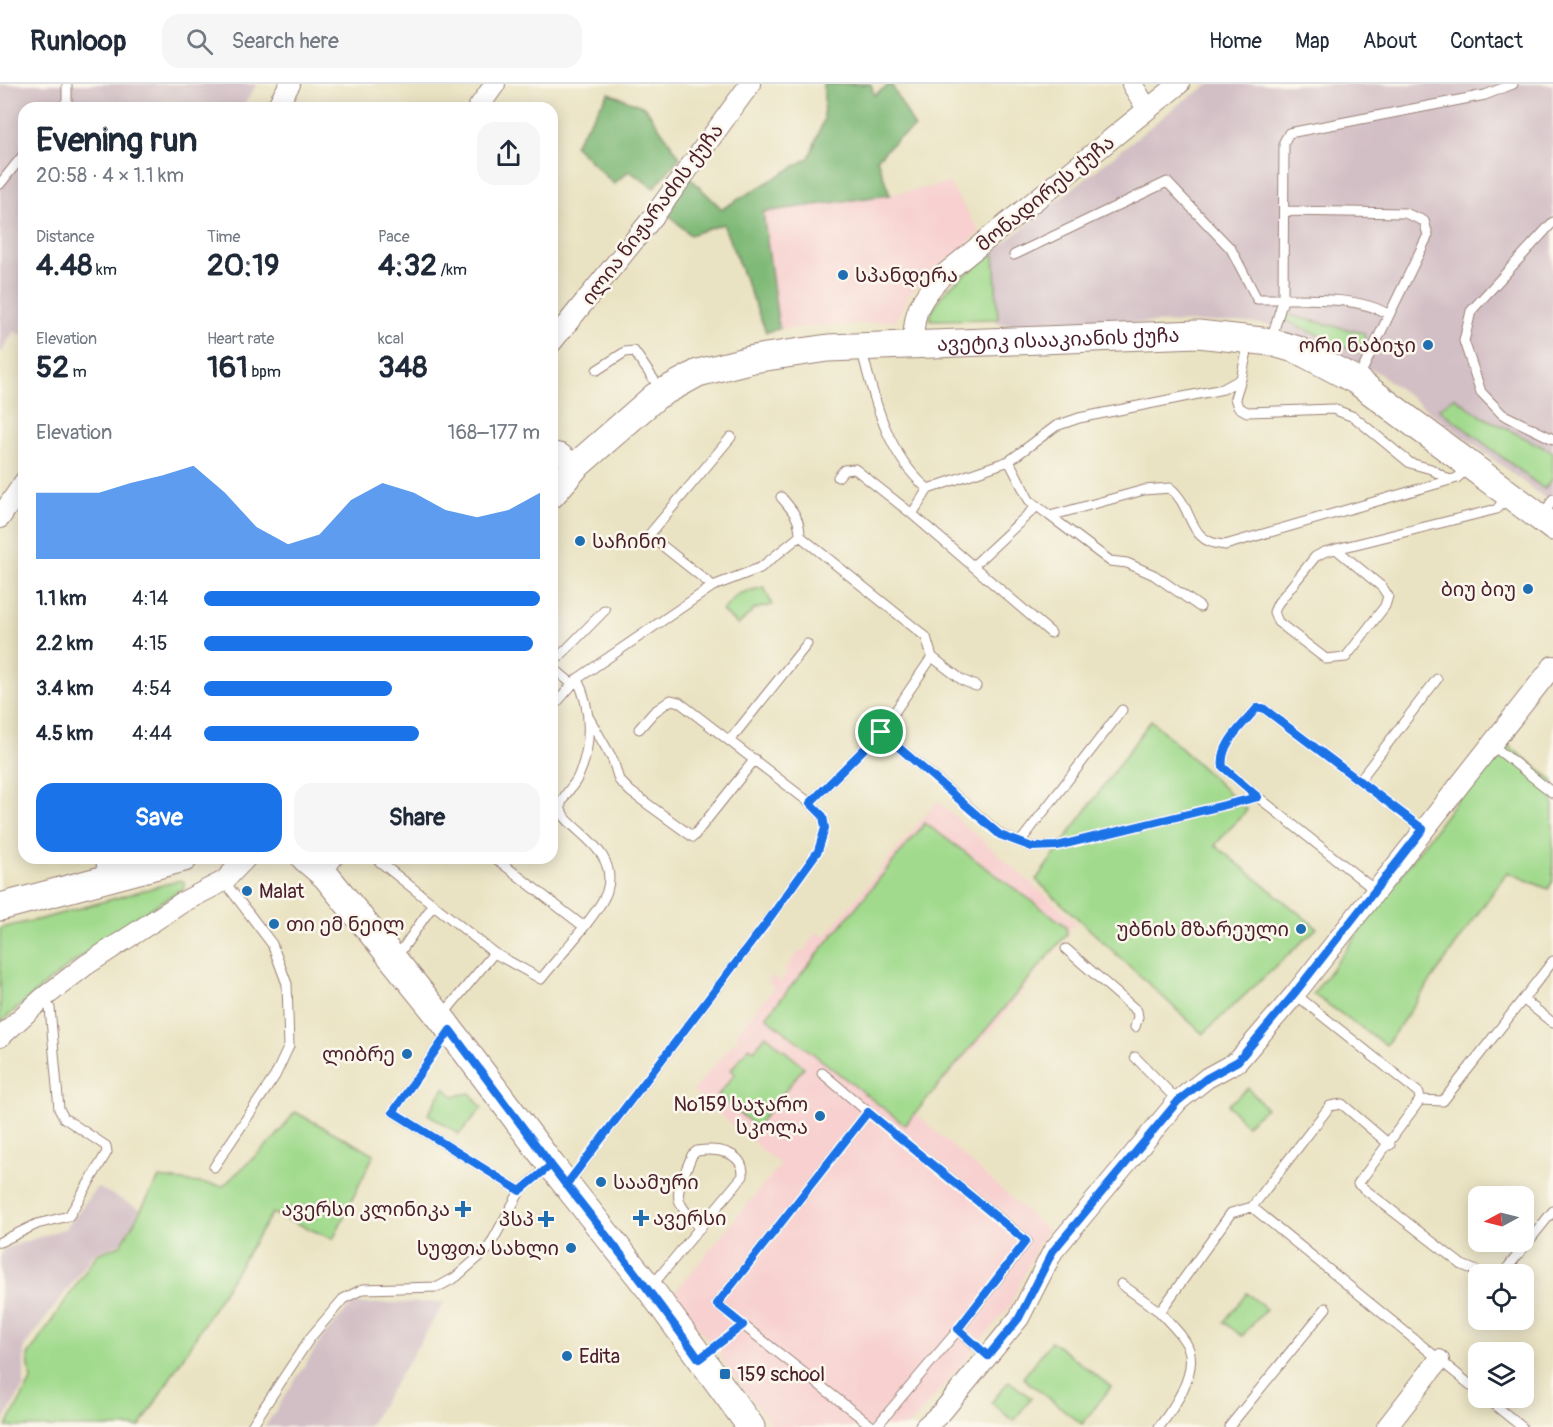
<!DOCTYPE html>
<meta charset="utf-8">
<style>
:root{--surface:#fff;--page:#f6f6f7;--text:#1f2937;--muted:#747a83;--line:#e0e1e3;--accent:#1a73e8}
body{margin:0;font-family:Pangolin,"Noto Sans Georgian",sans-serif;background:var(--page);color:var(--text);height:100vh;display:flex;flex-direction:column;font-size:22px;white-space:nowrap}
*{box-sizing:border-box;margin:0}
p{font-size:20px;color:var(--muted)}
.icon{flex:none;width:33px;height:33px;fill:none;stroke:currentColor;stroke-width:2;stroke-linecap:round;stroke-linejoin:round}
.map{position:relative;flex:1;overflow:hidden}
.drawer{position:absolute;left:18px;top:18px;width:540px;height:762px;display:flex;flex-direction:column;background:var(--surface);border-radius:18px;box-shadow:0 3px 15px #0003}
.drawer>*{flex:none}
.needle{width:39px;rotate:263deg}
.fabs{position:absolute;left:1468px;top:1102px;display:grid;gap:12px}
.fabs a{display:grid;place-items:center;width:66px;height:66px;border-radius:12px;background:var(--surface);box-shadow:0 3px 15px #0003;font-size:30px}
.pin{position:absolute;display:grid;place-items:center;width:51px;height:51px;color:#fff;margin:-26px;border:3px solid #fff;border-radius:50%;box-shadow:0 2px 6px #0007}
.round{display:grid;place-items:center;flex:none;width:63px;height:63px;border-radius:18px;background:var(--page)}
.overview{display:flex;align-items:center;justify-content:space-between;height:102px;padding:0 18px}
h1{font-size:33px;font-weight:700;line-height:45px}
.metrics{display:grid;grid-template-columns:repeat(3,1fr);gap:9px;height:102px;padding:6px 18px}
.metrics div{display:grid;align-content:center}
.metrics b{font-size:30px;font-weight:700}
.metrics small{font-size:16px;font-weight:400}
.metrics p{font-size:16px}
.chart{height:168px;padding:12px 18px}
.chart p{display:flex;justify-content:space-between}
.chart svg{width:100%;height:108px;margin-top:6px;fill:var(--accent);opacity:.7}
.action{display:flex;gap:12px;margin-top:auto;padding:12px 18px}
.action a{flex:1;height:69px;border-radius:18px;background:var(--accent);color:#fff;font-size:24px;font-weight:700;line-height:69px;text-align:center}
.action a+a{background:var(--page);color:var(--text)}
ul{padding:0 18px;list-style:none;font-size:20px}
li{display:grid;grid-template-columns:96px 72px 1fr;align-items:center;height:45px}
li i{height:15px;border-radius:8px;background:var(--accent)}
header{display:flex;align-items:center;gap:36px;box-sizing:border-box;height:84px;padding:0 30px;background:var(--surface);border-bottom:2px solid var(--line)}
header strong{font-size:28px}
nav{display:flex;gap:33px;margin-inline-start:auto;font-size:21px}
.search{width:420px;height:54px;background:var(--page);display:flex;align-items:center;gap:15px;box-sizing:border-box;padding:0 21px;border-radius:18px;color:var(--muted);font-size:22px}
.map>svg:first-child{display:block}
</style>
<header>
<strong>Runloop</strong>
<div class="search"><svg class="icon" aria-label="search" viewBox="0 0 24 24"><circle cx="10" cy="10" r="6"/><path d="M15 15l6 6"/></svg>Search here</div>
<nav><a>Home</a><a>Map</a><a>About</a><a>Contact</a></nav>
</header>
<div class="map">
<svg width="1553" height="1343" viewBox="0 0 1553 1343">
<rect width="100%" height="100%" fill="#fbf7ec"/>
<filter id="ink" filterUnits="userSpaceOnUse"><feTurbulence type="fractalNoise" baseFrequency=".0167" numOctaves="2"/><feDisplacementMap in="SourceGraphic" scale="12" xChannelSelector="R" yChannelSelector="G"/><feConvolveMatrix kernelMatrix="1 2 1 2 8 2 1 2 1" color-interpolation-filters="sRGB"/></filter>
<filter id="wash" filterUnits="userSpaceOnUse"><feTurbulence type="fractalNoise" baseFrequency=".008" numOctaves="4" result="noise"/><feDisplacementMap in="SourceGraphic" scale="24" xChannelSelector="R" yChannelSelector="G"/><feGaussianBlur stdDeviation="1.35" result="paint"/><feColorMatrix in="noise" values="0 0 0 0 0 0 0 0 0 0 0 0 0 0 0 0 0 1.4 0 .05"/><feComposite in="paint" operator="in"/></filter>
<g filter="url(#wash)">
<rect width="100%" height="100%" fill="#eae3c3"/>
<!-- built -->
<path fill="#f7d0cf" d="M949,99L980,148L909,210L895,237L779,245L763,128L890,111Z
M937,717L1076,838L1001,935L915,1029L1048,1147L1039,1158L1010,1222L915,1336L905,1343H773L720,1274V1267L711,1255H707L673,1210L780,1081L692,1007L739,953L736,950L774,904L768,899L773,892L780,898L787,889L784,886L800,866L803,868L818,848L824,853Z"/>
<!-- industrial -->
<path fill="#d2bec5" d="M0,0H257L242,24H24V252L14,247L0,271Z
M1211,0H1553V420L1377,288L1270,241L1239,238L997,240L993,168L1183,17Z
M97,1103L140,1125L121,1159L95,1169L24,1263V1302L0,1343V1174L4,1165L66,1144Z
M445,1218L368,1343H265L323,1253L352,1220Z"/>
<!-- green -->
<path fill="#a1da8d" stroke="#767c5c" stroke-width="1.5" d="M994,169L998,235L930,236C933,208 973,186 994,169Z
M1288,231L1364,249L1366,261L1356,268L1280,234Z
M1454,313L1483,333L1553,368V394L1544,405L1439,325Z
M764,503L772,521L755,525L738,541L722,527L738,510Z
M1151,636L1247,726L1215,761L1317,844L1203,950L1036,796Z
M1501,656L1553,696V797L1548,805L1507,788L1386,961L1313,910Z
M925,739L1066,842L1067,850L905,1041L766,933Z
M180,796L184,798V804C119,843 57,888 0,939V844L45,834Z
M766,951L804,983L756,1043L718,1011L735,990L731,986L749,963L754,966Z
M444,1004L454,1012L470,1009L482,1024L459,1050L428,1030Z
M1248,1004L1266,1024L1246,1041L1228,1021Z
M295,1028L374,1070L333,1155L272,1129L140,1343H6L31,1297L28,1272L97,1170L121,1161L159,1094L223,1102L275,1054Z
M1247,1209L1266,1225L1242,1252L1224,1238Z
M1051,1257L1111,1303L1082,1340L1023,1294Z
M1009,1297L1031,1314L1014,1337L991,1319Z"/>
<!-- forest -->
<path fill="#80ba78" stroke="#656c52" stroke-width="1.5" d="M824,0H871L874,11L891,0L915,44L897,55L877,75L890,111L763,128L779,245L766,248L723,140L690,151L664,126L689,93L722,125L809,74L824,35Z
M609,9L645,23L680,73L654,104L629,87L614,100L574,61Z"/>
</g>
<g filter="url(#ink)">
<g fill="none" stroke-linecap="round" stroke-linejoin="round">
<defs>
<path id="lane" d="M61,24L67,17V0
M0,100L24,70
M1285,127L1405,129L1424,137L1428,151L1358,295
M1553,138L1471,227L1464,257L1481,308L1502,330L1553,355
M1014,171L1167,98L1231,165L1257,215C1295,216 1357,210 1389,231
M1271,256L1283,216L1284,58L1289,49L1485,11L1513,0
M862,267C874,316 888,372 928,405
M597,286L625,268L634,267L661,306
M1241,295L1235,314L1238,323L1247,328L1333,325L1354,333L1410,379L1431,385L1449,396
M1009,377L1056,342L1079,334L1223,305L1241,295L1249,258
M838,393L844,386L855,385L912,430
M781,413C793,427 800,434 800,452L926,553L932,573L881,648L1001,751L1032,763L1057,762L1258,713L1376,807
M1050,432L1110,477L1127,479L1154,491L1200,523
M1543,432L1553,415
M1336,465L1382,503L1388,512L1385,522L1346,573L1326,575L1278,538L1274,528L1278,519L1315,473L1324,468L1497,425L1508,412
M973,482L1036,423
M713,502L649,451L731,353
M1051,549L912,430L928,405L1009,377L1029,416L1050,432L1144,406L1170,404C1195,424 1186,459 1225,461L1457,394L1469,383
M932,573L962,596L976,602
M552,580L605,526
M552,583L571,599
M552,624L577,595L713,502L760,484L800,452
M589,634L613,676L619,696L631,708L693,753L755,675
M730,656L807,560
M1492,661L1553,709
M1359,697L1437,595
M1258,713L1223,683C1219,660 1244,640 1257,624H1263L1423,745
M810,719L881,648
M1020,758L1122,626
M375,774L494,869L442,932
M495,774L583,842
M327,790L339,774
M1066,865L1137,927L1138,933L1135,943
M494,869L541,895C556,876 601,827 607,807C621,760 556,743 561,720C564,710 574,702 578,693C592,663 592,624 577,595
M396,874L433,821
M1295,910L1419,1009L1420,1016L1358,1100L1462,1181L1487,1191
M1524,916L1553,939
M448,948L393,1028L520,1107
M1135,973L1178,1017
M822,989L868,1028
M1420,1016L1443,1017L1553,877
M214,1083L275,992L289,962L287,900L272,860L224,797
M568,1099L764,842L818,767L825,744L823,732L810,719L679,618L671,616L654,628L639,645
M1252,1123L1479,1308
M0,1158L37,1140L69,1132L107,1068L106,1062L64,1034L59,1025L50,924L42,915
M1493,1191L1502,1190L1508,1183L1553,1127
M1121,1200L1160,1228L1231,1129L1252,1123L1330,1022L1342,1020L1390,1061
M651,1203C681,1166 712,1129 743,1092C744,1067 716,1064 697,1067L692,1071C677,1110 668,1113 701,1144
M743,1241L717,1220L868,1028L1027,1157L958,1246
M701,1273L743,1241L873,1343
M1486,1314L1522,1343
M251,1343L310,1254L343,1215L363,1205L438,1203L456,1193L488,1165L520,1107L549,1082
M876,1343L958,1246L988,1272
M1159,1343C1173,1325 1194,1295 1190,1270C1188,1255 1169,1239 1160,1228
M1229,1343L1326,1224"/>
<path id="street" d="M1132,0L1147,25
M276,24L290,0
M478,24L495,0
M552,258L654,132L750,0
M914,260C912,228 921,214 943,191L1179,0
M552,368L561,370L576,382
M0,434L24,398
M106,774L109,796
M0,953L42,915L86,881L183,818L224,797L246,774
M925,1343L941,1329L1019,1234L1053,1167L1178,1017L1207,994L1238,977L1295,910L1553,582
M1387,1343L1439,1276"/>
<g id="secondary">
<path id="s1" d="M552,410L576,382L656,312L698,289L753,275L828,264L1198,250L1271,258L1298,266L1357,297L1553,443"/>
<path d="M305,774L326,792L441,934L551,1081L650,1205L751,1343"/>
<path d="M0,823L184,774"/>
</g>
</defs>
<!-- lane casing -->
<use href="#lane" stroke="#9a8177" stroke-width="11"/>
<!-- street casing -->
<use href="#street" stroke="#9a8177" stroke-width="22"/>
<!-- secondary casing -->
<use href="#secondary" stroke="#9a8177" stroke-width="29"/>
<!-- lane -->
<use href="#lane" stroke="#fff" stroke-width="9"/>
<!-- street -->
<use href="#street" stroke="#fff" stroke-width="20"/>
<!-- secondary -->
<use href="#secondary" stroke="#fff" stroke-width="27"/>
</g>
</g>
<g fill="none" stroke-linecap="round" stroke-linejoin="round" filter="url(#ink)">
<defs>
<path id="route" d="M881,648L810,719L823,732L825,744L818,767L764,842L566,1101L450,946L393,1028L520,1107L551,1081C601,1145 652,1208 699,1275L743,1241L717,1220L868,1028L1026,1157L958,1245L988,1272L1019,1234L1053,1167L1178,1017L1207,994L1238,977L1294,910L1423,745L1263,624H1257C1244,640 1219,660 1223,683L1258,713L1057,762L1032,763L1000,751L881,648"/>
</defs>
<!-- route casing -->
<use href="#route" stroke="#fff" stroke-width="12"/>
<!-- route -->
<use href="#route" stroke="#1a73e8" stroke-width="8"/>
</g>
<!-- markers -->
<g fill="#1f6fb2" stroke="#fbf7ec" stroke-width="2">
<circle cx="843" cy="191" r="6"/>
<circle cx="1428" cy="261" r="6"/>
<circle cx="580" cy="457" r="6"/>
<circle cx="1528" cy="505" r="6"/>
<circle cx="247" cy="807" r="6"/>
<circle cx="274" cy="840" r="6"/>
<circle cx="1301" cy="845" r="6"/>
<circle cx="407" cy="970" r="6"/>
<circle cx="820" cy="1032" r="6"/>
<circle cx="601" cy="1098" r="6"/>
<path d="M460 1116h6v6h6v6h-6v6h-6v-6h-6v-6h6z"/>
<path d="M638 1125h6v6h6v6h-6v6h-6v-6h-6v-6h6z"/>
<path d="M543 1126h6v6h6v6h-6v6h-6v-6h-6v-6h6z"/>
<circle cx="571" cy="1164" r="6"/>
<circle cx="567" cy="1272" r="6"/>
<rect x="719" y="1284" width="12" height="12" rx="3"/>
</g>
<g text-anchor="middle" stroke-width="5" stroke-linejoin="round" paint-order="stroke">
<!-- street labels -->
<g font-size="20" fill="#4a1f2b" stroke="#fbf7ec">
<text transform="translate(1045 109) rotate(-39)" y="7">მონადირეს ქუჩა</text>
<text transform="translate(652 130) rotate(-53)" y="7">ილია ნიჟარაძის ქუჩა</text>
<text dy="7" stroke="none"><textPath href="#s1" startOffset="554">ავეტიკ ისააკიანის ქუჩა</textPath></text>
</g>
<!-- poi labels -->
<g font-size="20" fill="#4a1f2b" stroke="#fbf7ec" text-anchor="start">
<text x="855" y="198">სპანდერა</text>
<text x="1416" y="268" text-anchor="end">ორი ნაბიჯი</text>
<text x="592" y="464">საჩინო</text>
<text x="1516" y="512" text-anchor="end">ბიუ ბიუ</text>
<text x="259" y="814">Malat</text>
<text x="286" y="847">თი ემ ნეილ</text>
<text x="1289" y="852" text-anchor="end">უბნის მზარეული</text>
<text x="395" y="977" text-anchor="end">ლიბრე</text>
<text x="808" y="1027" text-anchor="end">№159 საჯარო<tspan x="808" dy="23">სკოლა</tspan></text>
<text x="613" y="1105">საამური</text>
<text x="450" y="1132" text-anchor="end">ავერსი კლინიკა</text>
<text x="653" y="1141">ავერსი</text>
<text x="534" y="1142" text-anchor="end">პსპ</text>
<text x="559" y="1171" text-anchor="end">სუფთა სახლი</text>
<text x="579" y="1279">Edita</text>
<text x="737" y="1297">159 school</text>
</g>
</g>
</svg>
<div class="fabs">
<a><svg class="needle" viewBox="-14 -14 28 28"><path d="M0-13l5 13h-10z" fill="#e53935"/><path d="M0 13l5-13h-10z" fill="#747a83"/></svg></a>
<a><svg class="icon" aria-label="locate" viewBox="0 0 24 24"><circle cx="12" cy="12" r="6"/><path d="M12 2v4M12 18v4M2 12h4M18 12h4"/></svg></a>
<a><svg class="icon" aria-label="layers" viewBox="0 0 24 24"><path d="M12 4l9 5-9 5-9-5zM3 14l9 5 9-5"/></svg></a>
</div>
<div class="pin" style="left:881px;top:648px;background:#1e9e55"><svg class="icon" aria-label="arrive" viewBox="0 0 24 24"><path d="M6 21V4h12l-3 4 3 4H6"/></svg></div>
<section class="drawer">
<div class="overview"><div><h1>Evening run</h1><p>20:58 · 4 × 1.1 km</p></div><a class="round"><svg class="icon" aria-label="share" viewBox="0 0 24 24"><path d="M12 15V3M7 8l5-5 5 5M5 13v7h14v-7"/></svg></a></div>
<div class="metrics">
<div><p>Distance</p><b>4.48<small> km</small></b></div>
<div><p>Time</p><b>20:19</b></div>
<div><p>Pace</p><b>4:32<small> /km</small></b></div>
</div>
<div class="metrics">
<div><p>Elevation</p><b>52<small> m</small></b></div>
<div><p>Heart rate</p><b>161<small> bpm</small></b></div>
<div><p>kcal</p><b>348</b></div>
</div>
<div class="chart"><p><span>Elevation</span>168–177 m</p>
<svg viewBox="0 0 160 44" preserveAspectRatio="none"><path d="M0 44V17L10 17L20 17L30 13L40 10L50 6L60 17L70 31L80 38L90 34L100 20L110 13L120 17L130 24L140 27L150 24L160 17V44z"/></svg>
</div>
<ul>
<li><b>1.1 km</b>4:14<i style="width:100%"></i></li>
<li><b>2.2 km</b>4:15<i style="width:98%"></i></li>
<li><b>3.4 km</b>4:54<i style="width:56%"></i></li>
<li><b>4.5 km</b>4:44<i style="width:64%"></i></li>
</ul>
<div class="action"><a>Save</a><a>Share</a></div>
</section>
</div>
